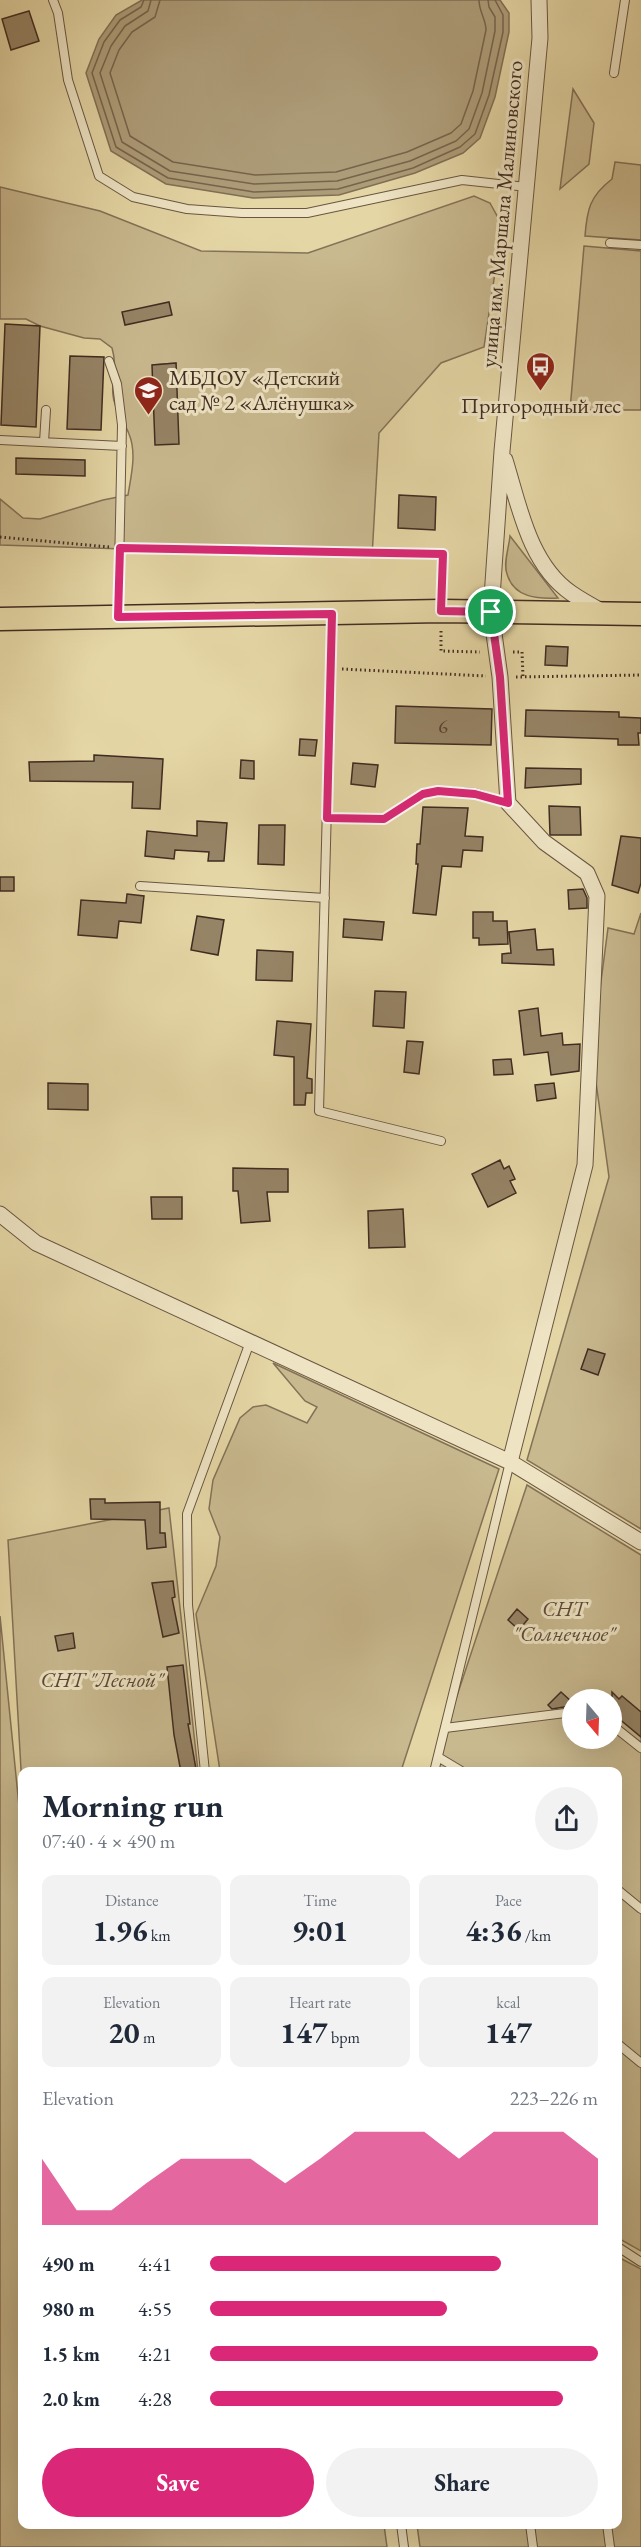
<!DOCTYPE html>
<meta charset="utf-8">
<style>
:root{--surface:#fff;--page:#f2f2f3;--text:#1f2937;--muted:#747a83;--accent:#db2777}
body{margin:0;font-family:"EB Garamond",serif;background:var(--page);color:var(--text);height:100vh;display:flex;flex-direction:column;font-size:22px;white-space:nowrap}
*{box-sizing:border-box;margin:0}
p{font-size:20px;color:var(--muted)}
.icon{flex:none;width:33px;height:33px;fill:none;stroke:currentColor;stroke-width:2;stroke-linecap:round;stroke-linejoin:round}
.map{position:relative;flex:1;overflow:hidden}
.drawer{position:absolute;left:18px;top:1767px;width:604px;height:762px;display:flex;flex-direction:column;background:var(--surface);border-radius:12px;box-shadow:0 6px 24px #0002}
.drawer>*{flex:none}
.needle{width:39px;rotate:161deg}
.controls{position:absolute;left:562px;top:1689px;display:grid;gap:12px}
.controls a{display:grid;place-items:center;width:60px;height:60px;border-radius:50%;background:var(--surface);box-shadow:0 6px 24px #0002;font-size:30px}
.pin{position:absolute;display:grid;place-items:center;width:51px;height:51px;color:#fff;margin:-26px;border:3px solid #fff;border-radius:50%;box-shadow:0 2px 6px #0007}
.round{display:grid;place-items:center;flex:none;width:63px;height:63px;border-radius:32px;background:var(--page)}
.headline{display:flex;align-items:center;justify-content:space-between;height:102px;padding:0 24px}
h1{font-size:33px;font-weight:700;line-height:45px}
.stats{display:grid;grid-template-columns:repeat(3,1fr);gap:9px;height:102px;padding:6px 24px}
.stats div{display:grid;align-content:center;border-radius:12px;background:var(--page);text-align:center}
.stats b{font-size:30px;font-weight:700}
.stats small{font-size:16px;font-weight:400}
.stats p{font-size:16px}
.chart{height:168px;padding:12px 24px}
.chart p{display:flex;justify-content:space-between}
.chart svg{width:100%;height:108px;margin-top:6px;fill:var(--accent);opacity:.7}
.primary-button{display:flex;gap:12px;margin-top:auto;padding:12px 24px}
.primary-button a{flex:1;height:69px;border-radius:36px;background:var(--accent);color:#fff;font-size:24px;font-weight:700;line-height:69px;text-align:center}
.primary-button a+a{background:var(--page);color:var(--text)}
ul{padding:0 24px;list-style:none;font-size:20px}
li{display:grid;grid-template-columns:96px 72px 1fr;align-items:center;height:45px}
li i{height:15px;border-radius:8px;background:var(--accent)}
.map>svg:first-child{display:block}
</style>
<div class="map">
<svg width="641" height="2547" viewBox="0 0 641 2547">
<rect width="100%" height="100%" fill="#e5d6a5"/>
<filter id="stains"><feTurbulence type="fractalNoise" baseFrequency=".00333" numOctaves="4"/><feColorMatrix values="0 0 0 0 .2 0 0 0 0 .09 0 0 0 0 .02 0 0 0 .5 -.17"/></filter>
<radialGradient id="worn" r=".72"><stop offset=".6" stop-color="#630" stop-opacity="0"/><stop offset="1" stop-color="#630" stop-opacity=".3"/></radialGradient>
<!-- green -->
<path fill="#c9b98f" stroke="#847258" stroke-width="1.5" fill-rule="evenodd" d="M573,89L594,123L589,164L560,189Z
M615,162L641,165V240L585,236C587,209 590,196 612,179Z
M0,187L100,211L201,251L308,253L474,196L490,203L502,225L484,347L441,363L379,433L372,557L0,545V499L23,518L40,519L103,500L128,495C131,476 137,453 129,434C124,421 114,410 113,395C111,377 118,369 112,348L100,339L84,338L40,326L26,319H0ZM176,363L177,379L153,380V365Z
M584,246L641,251V410H570Z
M510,536L558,598C538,599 514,598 507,574C503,564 509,547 510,536Z
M641,913V1529L527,1460L609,1177L595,1075L597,1012L608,928L634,934Z
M273,1363L499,1469L401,1771H220L196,1614L216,1566L220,1537L209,1509L213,1480L240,1418L253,1407L266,1405L307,1423L317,1407L305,1401Z
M527,1485L641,1555V2251L618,2238V1772H434L440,1747ZM573,1700H612V1738H573Z
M169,1508L198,1771L22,1772V1787L8,1540Z
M0,1616L22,1836V2524L384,2525L387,2547H0Z
M618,2257L641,2269V2547H420L417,2525L618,2524Z"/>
<!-- water -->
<path fill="#ad9c78" stroke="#816f55" stroke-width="1.5" d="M142,0H500L509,13V32L495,97L480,138L463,153L415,173L339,195L253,198L166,184L111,151L86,73L99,39L116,15Z"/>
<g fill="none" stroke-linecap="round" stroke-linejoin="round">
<!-- shore -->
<path stroke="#76644c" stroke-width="1.5" d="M144,0L141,7L120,20L104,42L92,73L116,147L168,178L254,192L338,189L413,168L460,147L475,134L489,95L503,32V15L495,0
M151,0L148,11L125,26L111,46L100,73L122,142L170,171L254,184L337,181L410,161L456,141L469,129L482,93L495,31V17L489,7L488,0
M160,0L155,17L132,32L119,50L110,73L130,136L173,162L255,175L336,172L407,152L451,133L461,124L473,91L486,30C486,19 479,12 479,0"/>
</g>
<!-- building -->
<path fill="#968466" stroke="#402c21" stroke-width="1.5" d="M29,11L39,41L11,50L2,19Z
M169,302L172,315L125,325L122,312Z
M5,324L40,326L36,427L1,425Z
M70,356L104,357L101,430L67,429Z
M176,363L179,444L155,445L152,365Z
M16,458L85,460V476L16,474Z
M399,495L436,497L435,530L398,528Z
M546,646L568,647L567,666L545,665Z
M396,706L492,709L491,745L395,743Z
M526,710L619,712V717L641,718V733H638L639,745H618V739L525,736Z
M300,739L317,740L315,756L299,755Z
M94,755L163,759L160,809L132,808L133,782L30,781L29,762L94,761Z
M241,760L254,761V779L240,778Z
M353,763L378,765L375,787L351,784Z
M526,768L581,769V784L525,788Z
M549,806L580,807L581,835H550Z
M423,807L468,808L465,836L483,837L482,851L463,850L461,867L442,866L436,915L413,913L418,864H416L417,844H420Z
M197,821L227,823L224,861H208L209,852L175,850L174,859L145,856L147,831L197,836Z
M259,825H285L284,865L258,864Z
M621,836L641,838V883L638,893L612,885Z
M0,877H14V891H0Z
M583,889L587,898V908L569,909L568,890Z
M127,894L144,896L141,923L119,921L117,938L78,935L81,900L126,903Z
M473,912H493V921H507L508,944L479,945V938H473Z
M197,916L224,920L218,955L191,950Z
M344,919L384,922L382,940L343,937Z
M535,929L537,950L553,949L554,965L502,963V954L511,953L509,932Z
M257,950L293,952L292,981L256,980Z
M375,991L406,992L404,1028L373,1026Z
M538,1008L541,1036L562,1033L563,1045L580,1044L579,1071L551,1075L548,1052L524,1055L519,1011Z
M277,1021L311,1024L307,1078L312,1079V1093H306L305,1105H294V1057L274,1055Z
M407,1041L423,1042L419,1074L404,1072Z
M511,1059L513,1074L494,1075L493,1060Z
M48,1083L88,1084V1110L48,1109Z
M554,1083L556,1098L537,1101L535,1085Z
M500,1160L504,1169L509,1166L515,1179L510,1181L516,1193L488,1207L472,1174Z
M233,1168L288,1169V1192H267L270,1221L241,1223L238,1191H233Z
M151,1197H182V1219H152Z
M403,1209L405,1247L369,1248L368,1211Z
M588,1349L605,1354L598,1375L581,1369Z
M90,1499H105V1503L160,1502V1533H165L166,1547L147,1549L145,1520L91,1519Z
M173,1581L175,1597L172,1598L179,1633L163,1637L152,1583Z
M517,1609L528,1619L519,1630L508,1620Z
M73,1633L75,1648L58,1651L55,1636Z
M183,1665L190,1724H188L196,1769L181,1772L174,1735L167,1667Z
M561,1692L573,1703L570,1706L552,1709L548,1705Z
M612,1692L619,1699L622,1696L641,1712V1737L612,1713Z"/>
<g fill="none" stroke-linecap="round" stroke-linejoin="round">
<defs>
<path id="service" d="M53,0L58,13L68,80L99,176L133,197L187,209L242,213H307L462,180L527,187
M614,73L625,0
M610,243L641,245
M109,361L117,384L122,425L118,616
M0,440L122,446
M44,442L46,410
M332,615L319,1111L441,1141
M327,818L384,819L423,794L438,791L475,793L508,803
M140,886L325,898
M612,1725L641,1748
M445,1728L573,1712
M438,1757L463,1772
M205,1772L188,1605L187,1514L250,1342
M434,1772L510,1462
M618,1890L641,1909
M618,2044L641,2063
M618,2247L641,2262
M401,2524L404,2547
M530,2524L533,2547
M607,2524L610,2547"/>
<path id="minor" d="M505,460C519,505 529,564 571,593C581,600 592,606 603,612
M0,1214L36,1243L510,1462L585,1165L597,896L587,873L544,842L508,803L500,677L491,612L502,451L540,38L539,0
M510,1462L641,1542"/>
<path id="primary" d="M0,619L441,611L641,614"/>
</defs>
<!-- service casing -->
<use href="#service" stroke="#695642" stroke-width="10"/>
<!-- minor casing -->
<use href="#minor" stroke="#695642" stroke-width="17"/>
<!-- primary casing -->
<use href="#primary" stroke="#402c21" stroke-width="25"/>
<!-- path -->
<path stroke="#402c21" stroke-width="3" stroke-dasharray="1.5 3" stroke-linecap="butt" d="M0,537L109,547
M130,548L443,554L441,591
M441,631V651L480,652
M513,652H522L523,677
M342,669L486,676
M516,677L641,675"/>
<!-- service -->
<use href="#service" stroke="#eee4c4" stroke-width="8"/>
<!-- minor -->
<use href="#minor" stroke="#eee4c4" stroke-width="15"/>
<!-- primary -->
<use href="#primary" stroke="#e5d6a5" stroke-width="22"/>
</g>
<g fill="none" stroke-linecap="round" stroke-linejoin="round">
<defs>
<path id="route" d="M120,548L443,554L441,611L491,612L500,677L508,803L475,794L438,791L423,794L384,819L327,818L332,614L118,617Z"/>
</defs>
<!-- route casing -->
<use href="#route" stroke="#fff" stroke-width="12"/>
<!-- route -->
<use href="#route" stroke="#db2777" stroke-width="8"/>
</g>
<!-- icons -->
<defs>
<symbol id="bus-pin" viewBox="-11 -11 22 30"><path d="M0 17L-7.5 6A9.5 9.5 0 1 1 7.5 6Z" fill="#8f2418" stroke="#eee4c4"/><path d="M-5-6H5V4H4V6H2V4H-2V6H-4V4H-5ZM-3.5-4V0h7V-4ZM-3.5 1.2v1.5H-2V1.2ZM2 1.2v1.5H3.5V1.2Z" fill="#fff"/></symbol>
<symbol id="school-pin" viewBox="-11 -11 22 30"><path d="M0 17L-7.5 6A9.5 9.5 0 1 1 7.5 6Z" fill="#8f2418" stroke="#eee4c4"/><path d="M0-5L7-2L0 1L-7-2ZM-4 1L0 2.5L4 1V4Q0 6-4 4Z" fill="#fff"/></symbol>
</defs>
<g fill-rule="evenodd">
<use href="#bus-pin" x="524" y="350" width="33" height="45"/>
<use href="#school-pin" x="132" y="374" width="33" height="45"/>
</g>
<g text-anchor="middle" stroke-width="6" stroke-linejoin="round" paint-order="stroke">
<!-- number labels -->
<g font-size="20" fill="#564232">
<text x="443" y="733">6</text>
</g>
<!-- street labels -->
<g font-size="22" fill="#402c21" stroke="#eee4c4">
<text transform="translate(501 214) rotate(-85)" y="8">улица им. Маршала Малиновского</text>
</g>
<!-- poi labels -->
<g font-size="22" fill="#402c21" stroke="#eee4c4" text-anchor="start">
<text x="169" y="385">МБДОУ «Детский<tspan x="169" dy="25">сад № 2 «Алёнушка»</tspan></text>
<text x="541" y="413" text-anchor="middle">Пригородный лес</text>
</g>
<!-- park labels -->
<g font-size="22" font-style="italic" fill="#5b4837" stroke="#eee4c4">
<text x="564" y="1616">СНТ<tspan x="564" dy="25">"Солнечное"</tspan></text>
<text x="102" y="1687">СНТ "Лесной"</text>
</g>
</g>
<rect width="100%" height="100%" filter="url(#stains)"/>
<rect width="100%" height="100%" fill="url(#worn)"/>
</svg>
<div class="controls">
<a><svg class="needle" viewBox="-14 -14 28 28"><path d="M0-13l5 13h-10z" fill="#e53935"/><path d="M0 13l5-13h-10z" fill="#747a83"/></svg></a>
</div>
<div class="pin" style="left:491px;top:612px;background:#1e9e55"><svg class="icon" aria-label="arrive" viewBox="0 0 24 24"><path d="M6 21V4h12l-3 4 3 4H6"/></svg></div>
<section class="drawer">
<div class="headline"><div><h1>Morning run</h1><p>07:40 · 4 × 490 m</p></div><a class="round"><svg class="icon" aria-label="share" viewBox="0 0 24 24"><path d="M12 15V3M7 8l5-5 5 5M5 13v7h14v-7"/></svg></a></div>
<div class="stats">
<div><p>Distance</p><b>1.96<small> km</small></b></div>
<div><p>Time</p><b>9:01</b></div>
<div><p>Pace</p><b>4:36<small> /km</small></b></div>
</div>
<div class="stats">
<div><p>Elevation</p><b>20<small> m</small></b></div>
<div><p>Heart rate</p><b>147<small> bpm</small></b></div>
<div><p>kcal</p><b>147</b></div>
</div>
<div class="chart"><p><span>Elevation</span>223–226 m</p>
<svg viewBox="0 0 160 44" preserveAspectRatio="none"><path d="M0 44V17L10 38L20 38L30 27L40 17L50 17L60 17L70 27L80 17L90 6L100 6L110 6L120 17L130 6L140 6L150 6L160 17V44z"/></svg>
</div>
<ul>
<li><b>490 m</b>4:41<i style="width:75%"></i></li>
<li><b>980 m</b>4:55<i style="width:61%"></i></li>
<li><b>1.5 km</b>4:21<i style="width:100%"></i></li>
<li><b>2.0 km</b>4:28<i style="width:91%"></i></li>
</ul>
<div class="primary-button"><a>Save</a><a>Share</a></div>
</section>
</div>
